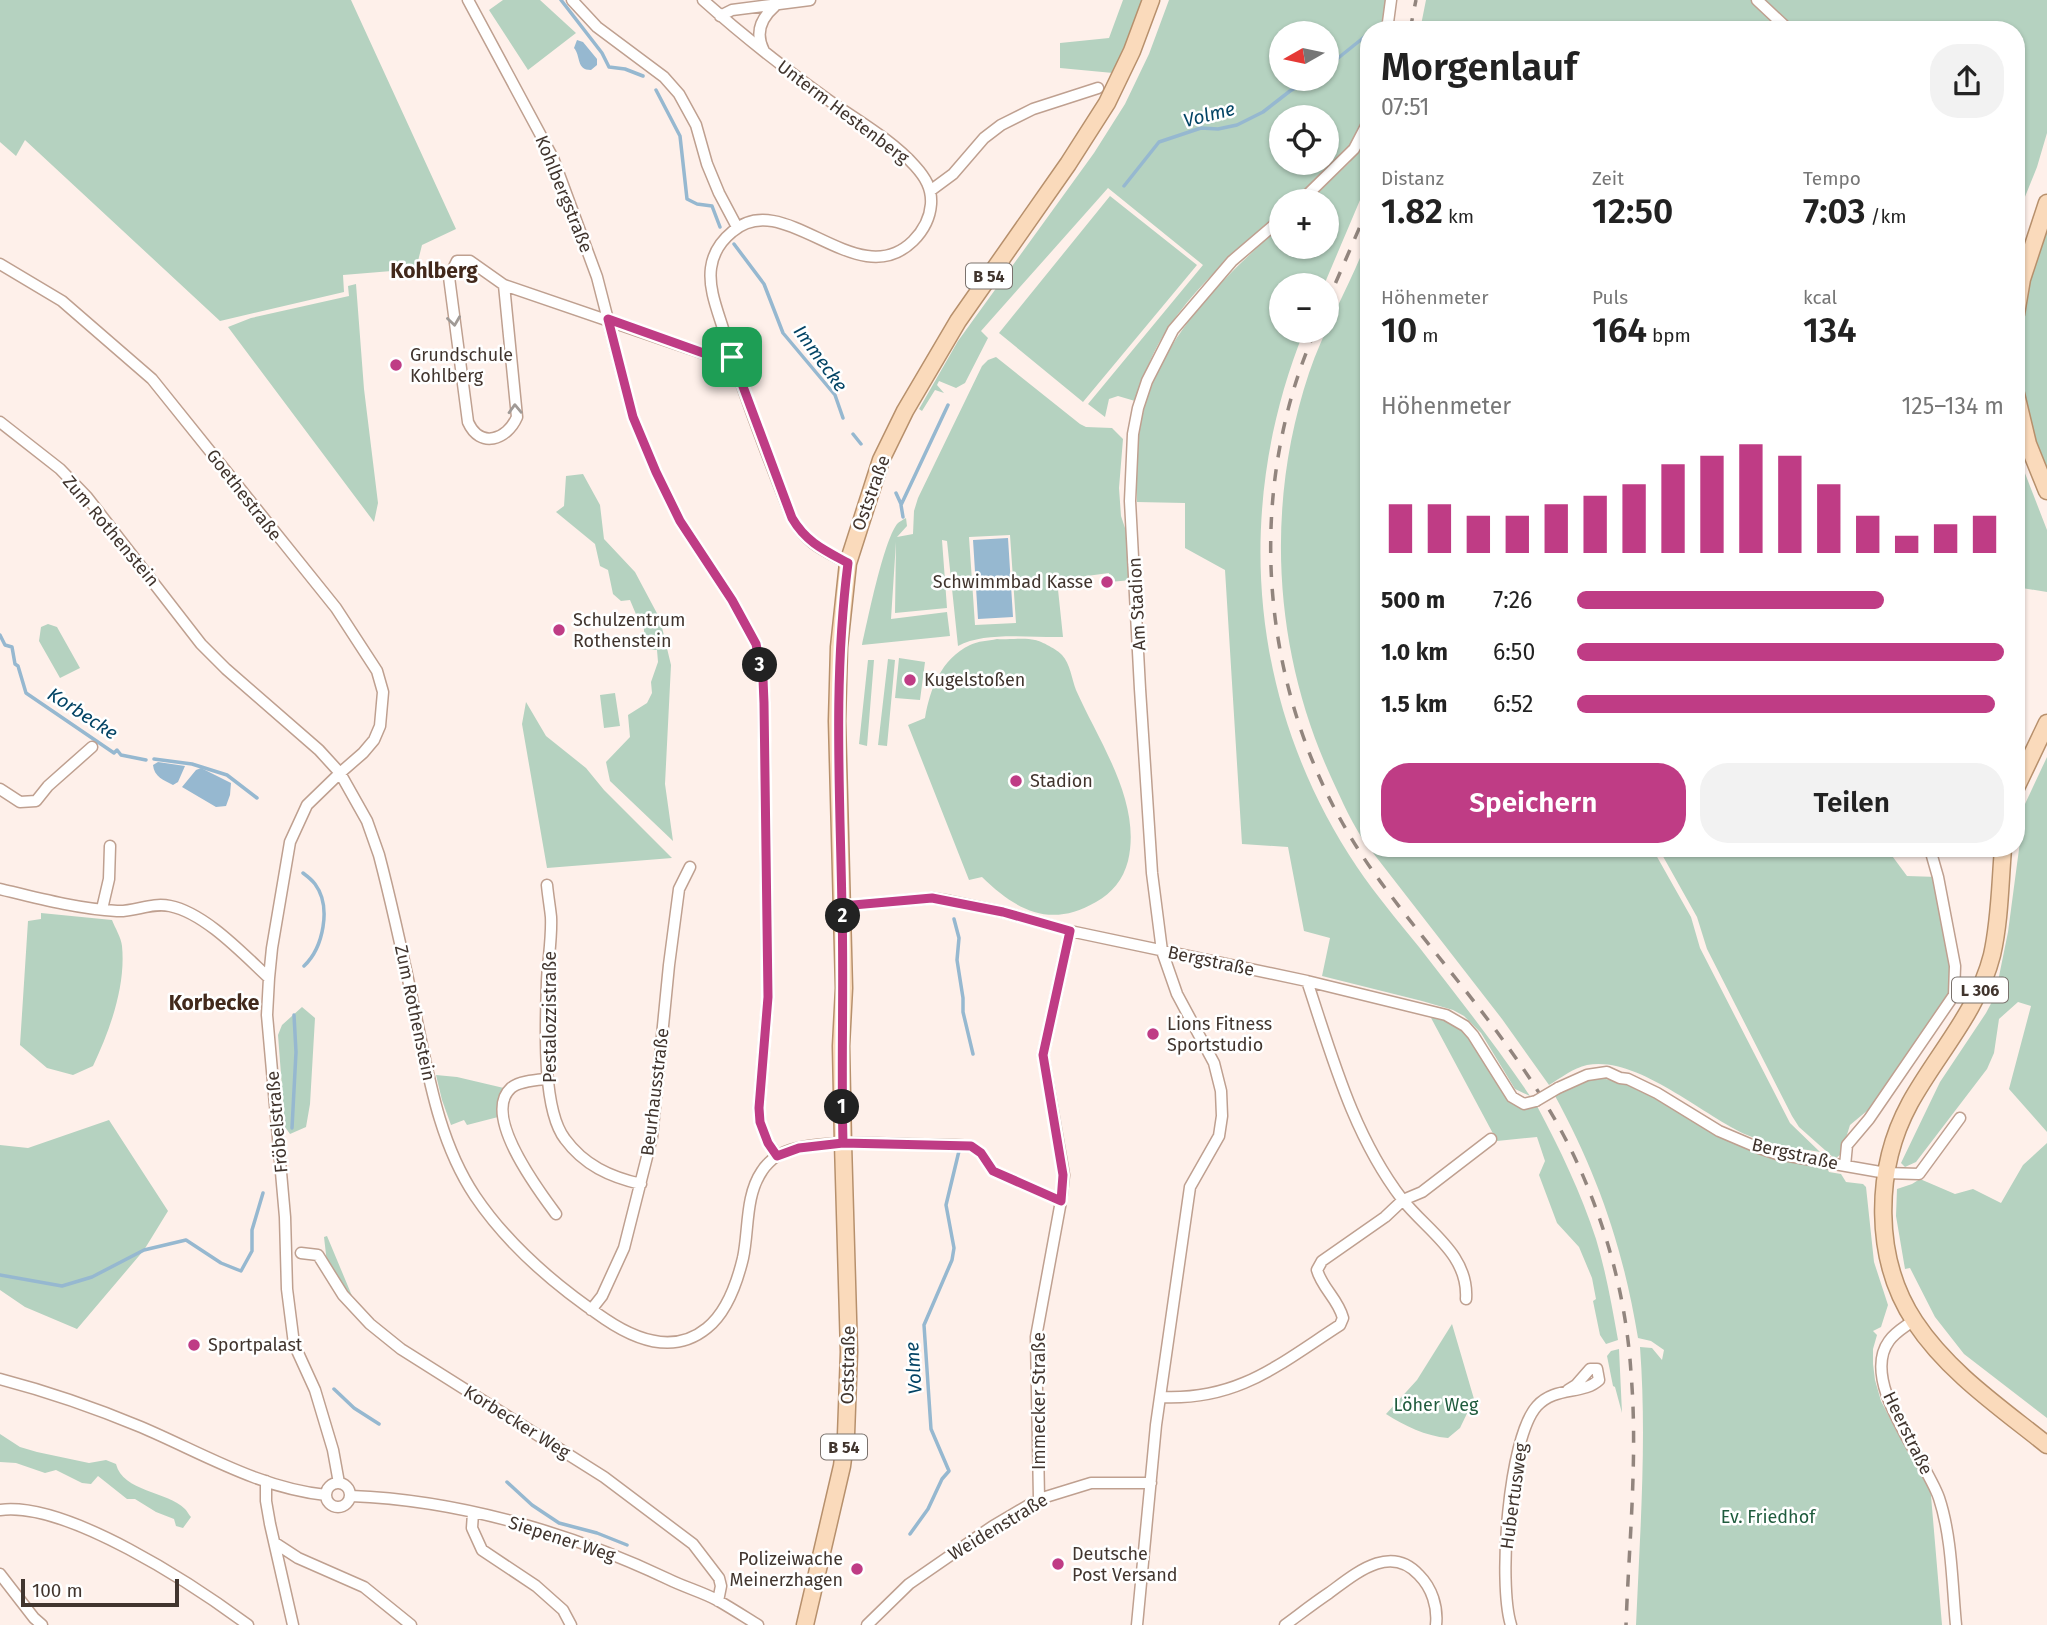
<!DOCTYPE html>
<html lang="de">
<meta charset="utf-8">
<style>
:root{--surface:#fff;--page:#f2f2f2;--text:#222;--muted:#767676;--accent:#bf3c85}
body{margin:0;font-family:"Fira Sans",sans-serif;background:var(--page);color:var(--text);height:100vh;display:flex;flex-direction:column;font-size:26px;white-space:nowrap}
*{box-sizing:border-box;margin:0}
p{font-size:23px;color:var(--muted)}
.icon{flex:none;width:38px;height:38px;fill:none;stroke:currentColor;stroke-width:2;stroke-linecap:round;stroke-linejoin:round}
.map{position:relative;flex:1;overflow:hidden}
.panel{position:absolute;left:1360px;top:21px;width:665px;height:836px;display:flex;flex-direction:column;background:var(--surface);border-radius:28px;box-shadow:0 2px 5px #0004}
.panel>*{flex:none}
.needle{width:46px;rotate:261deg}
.tools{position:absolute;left:1269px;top:21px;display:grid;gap:14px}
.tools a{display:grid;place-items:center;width:70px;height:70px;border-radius:50%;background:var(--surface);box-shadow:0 2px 5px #0004;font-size:35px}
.scale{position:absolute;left:21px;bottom:18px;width:158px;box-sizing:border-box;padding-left:7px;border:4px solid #41352e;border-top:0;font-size:19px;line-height:24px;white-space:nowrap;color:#41352e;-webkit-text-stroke:5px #fff;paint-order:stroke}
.pin{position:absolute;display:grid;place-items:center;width:60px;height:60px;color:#fff;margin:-30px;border-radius:14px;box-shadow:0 4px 10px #0006}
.km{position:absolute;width:35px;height:35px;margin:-18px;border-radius:50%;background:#222;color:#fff;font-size:19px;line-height:35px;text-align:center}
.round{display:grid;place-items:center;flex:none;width:74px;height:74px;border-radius:28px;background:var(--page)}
.headline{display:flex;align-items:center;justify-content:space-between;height:119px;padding:0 21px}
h1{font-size:38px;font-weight:600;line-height:52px}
.figures{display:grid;grid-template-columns:repeat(3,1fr);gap:10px;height:119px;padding:7px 21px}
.figures div{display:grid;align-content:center}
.figures b{font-size:35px;font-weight:600}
.figures small{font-size:19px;font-weight:400}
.figures p{font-size:19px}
.chart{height:196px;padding:14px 21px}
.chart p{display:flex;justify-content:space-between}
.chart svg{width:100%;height:126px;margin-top:7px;stroke:var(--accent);stroke-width:6}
.action{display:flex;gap:14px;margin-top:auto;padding:14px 21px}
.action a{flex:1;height:80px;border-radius:28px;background:var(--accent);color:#fff;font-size:28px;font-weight:600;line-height:80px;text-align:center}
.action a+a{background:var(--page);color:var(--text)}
ul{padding:0 21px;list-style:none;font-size:23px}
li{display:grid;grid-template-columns:112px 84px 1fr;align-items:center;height:52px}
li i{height:18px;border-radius:9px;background:var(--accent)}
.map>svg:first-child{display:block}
</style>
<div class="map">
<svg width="2047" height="1625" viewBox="0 0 2047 1625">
<rect width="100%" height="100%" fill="#fef0ea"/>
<!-- green -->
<path fill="#b5d2c0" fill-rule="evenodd" d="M0,0H351L456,229L422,245L416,269L343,275L344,292L220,321L25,140L16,156L0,142Z
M503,0H540L576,33L528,70L489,10Z
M1123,0H1145L1140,18L1113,73L1060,68V43L1109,38Z
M1169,0H1386L1384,30H1368C1368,54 1372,81 1368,106C1363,146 1320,176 1292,201H1281V211C1238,250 1193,287 1163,336C1150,357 1143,379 1135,401L1118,396L1109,399L1105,417L1088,404L1203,265L1108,188L981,331L988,338L965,383L956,388L939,381L937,385L944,393L935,390L922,411L919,409L958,341L1094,153L1125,104L1149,54ZM1281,33H1326V79H1281ZM1281,117H1326V163H1281Z
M1426,0H2047V133L2037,167L2016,219V30H1420Z
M1368,137V172L1363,193L1324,285H1281V331H1304C1232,510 1249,706 1357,867C1376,895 1398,921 1419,947C1457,996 1495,1044 1530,1096L1515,1089L1481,1033L1464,1016L1453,1010L1422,1001L1322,976L1330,938L1304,931L1288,847L1242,844L1225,570L1185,548V503L1137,502C1137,475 1135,444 1142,417C1161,336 1222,279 1281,226V247H1326V201H1309L1349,163Z
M1110,196L1197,265L1083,402L999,333Z
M2047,214V476L2033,443L2018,375L2020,304Z
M1368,238V847C1353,826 1342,801 1331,777C1273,650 1265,505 1309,373C1325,326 1351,284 1368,238Z
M356,284L364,389L378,503L374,522L228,327L251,318L349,296L348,286Z
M996,357L1080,424L1086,427L1112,428L1123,439L1119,488L1121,516L1126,531L1131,580L1110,582L1109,573L1057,580L1063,637C1032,638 985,631 958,646L947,541L942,540L947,608L895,613L896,542L891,619L947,612L950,636L862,645C868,619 883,543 897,524C899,522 904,519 906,518L907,526L897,537L913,534L914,511L918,498L982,366L988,360ZM1010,535L1016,623L975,625L969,537Z
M2016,450L2047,530V592L2016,587Z
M583,474L600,505L604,539L635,572L660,619L671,665L665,784L673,841L610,781L606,762L630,737L628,715L647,703L652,693L651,682L658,662L657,650L646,649L643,621L638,619L630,600L621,601L613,594L608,570L600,566L595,544L556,512L564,506L566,476Z
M48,624L57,627L80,668L60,678L39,641L41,627Z
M997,639C1008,640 1024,637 1035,640C1041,641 1058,650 1062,655C1070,663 1072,680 1076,690C1099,742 1142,802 1128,861C1123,880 1112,893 1096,902C1050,929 1016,910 982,877L969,880L908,725L925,718C930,689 941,659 970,645C978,641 988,641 997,639Z
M899,658L925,662L920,700L895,698Z
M888,659L895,660L887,746L878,745Z
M868,660H874L867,746L859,744Z
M615,693L620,726L604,728L600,695Z
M526,702L546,736L586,768L604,790L672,858L547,868L522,724Z
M2047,757V1132L2009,1089L2031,1006L2018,1002L1999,1019L1994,1053L1987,1069L1916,1162L1905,1167L1901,1163L1940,1082L1986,1013L1995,996L2008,932L2025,804Z
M1370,849H1887L1907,876L1938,877L1955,966L1954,995L1886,1095L1850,1125L1841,1154L1835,1159L1799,1127L1792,1116L1707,949L1697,917L1660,851L1656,855L1691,917L1700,948L1790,1123L1820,1152C1795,1148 1770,1145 1747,1135C1702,1115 1637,1055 1587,1065C1573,1068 1561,1078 1549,1085L1502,1019Z
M41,913L112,920C115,928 121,937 122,946C126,986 110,1030 93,1066L73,1075L47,1068L20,1045L28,921L41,919Z
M302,1007L315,1018L310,1104L306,1127L290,1134L285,1127L278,1035L282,1025Z
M1430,1016C1488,1031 1480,1071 1516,1106H1537C1560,1149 1581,1193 1596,1239C1606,1272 1612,1306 1618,1340L1606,1344L1600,1335L1593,1301L1596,1299L1592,1278L1579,1247L1557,1223L1539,1175L1545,1161L1537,1137L1497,1141Z
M436,1075L457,1077L508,1089L502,1116L467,1125L464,1120L451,1125L442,1100Z
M1594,1078C1649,1080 1690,1124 1738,1145C1767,1158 1797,1162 1827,1168L1829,1172L1841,1174L1846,1182L1863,1184L1866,1187L1874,1262L1888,1305L1881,1327L1873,1331L1877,1335L1873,1349V1364L1875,1380L1881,1401L1897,1432L1916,1458L1930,1484L1942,1625H1636C1640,1532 1647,1440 1640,1347L1652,1348L1662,1360L1664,1350L1651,1341L1638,1338C1623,1247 1598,1175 1554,1094L1576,1082Z
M109,1120L168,1211L144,1250L77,1329L25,1307L0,1290V1145L28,1148Z
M2047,1143V1418L1964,1354L1935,1317L1910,1268L1905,1269L1896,1216L1897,1189L1912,1184L1920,1179L1955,1194L1973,1189L2001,1203L2023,1165Z
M327,1236L355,1303L327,1263L324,1237Z
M1452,1324L1474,1399L1460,1428L1448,1438C1425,1436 1405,1426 1386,1414L1417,1380Z
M1619,1349L1622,1413L1615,1387L1613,1386L1607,1356L1611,1351Z
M0,1434L20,1447L37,1452L89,1463L106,1460L116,1464C123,1492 167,1491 185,1509C187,1511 189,1515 191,1517L183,1528L176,1526L174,1519L156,1512L135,1499H127L98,1476L91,1484L82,1483L56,1470L45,1473L16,1463L0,1462Z"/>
<!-- water -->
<path fill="#96b8d0" d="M577,40L583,42L597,59V65L591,70C576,70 581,56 574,48Z
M1008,538L1013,617L978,619L973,540Z
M158,762L185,766L178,782L173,785C164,780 154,777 153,765Z
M201,768L231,783L230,795L226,806L216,807L182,787L196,770Z"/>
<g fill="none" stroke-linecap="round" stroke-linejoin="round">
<!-- stream -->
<path stroke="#96b8d0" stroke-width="3.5" d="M561,0L602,53L609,67L625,69L643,76
M1374,30L1376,29
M1327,67L1368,34
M656,90L680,136L687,199L697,204L712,206L720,227
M1124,186L1159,142L1201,128L1218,129L1237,125L1263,112L1290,91L1311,79
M734,244L764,284L783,333L835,395L843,418
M853,434L861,444
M896,493L901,504
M903,517L901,505L948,405
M0,635L5,645L12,647L15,664L18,666L26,693L114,753L117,750L121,755L146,760
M154,759L192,764L227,775L257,798
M303,873C307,876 312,880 315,884C332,907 323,948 304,966
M954,919L959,938L957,960L963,998V1012L973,1054
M292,1128L296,1052L294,1015
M0,1275L62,1286L92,1277L144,1250L186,1240L221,1263L241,1271L252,1251V1230L263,1193
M334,1389L354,1408L379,1424
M507,1482L532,1505L559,1523L597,1533L627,1545
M910,1534L928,1509L942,1479L949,1471L931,1429L924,1325L952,1260L954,1248L946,1205L959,1151"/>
<defs>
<path id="minor" d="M468,0L553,158L597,277L633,417L656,472L680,521L732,600L756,644L763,679L764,703L768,997L759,1108L760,1122L768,1143L777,1155
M572,0L597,27L664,77L679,94L696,125L707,164L719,193L737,227
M703,0C742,35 784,68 827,99C856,120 891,139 915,166C925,177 932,188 931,204C930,218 923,231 913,241C857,296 784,185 732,232C721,241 713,253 711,268C708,290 719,314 725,335C745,397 768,458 792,518C807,544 823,550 848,563
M1757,0L1789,30
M720,16L732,10L810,0
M1387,30L1391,0
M764,51C755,34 760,19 775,6
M930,191L953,174L984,138L1001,125L1033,109L1098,88
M1301,201L1354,149L1368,122
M0,264L62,301L152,379L336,608L377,671L383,692L380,726L374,740L363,753L340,773L307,805L290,842L272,948L269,978L267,1015L285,1217L287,1289L294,1344L315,1390L333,1450L339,1483
M504,285L517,417C507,440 480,449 468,422L449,277L457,261H470L504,285L723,360L732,357
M0,422L60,469L87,497L201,644L226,669L319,750L340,773L367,821L379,855C394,912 406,969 418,1026C430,1084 441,1145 475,1196C508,1245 556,1286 605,1319C636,1340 674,1355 707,1328C727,1312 737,1283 743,1258C749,1230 745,1196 762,1171C765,1166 772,1159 777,1156C804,1138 875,1144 907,1144C929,1145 950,1144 971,1146L981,1153L993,1171L1061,1201
M0,789L20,802L36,801L48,786L92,747
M547,885C548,896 550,907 551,917C552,938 548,960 547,981C546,1020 541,1108 565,1139C584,1165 610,1177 641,1184
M0,889C37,898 78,909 117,911C135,912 151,902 170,906C205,913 243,954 269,978
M842,906L932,898L950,901L1003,912L1070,931L1307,981L1446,1015L1465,1026L1473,1035L1512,1097L1524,1104L1536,1101
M102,909L109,879L110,846
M1307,981C1332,1056 1353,1135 1402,1199C1427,1231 1469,1254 1466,1299
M547,1079C537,1080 519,1081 511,1088C481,1115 539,1191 556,1214
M1558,1088L1587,1075L1607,1072L1620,1078L1628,1079L1657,1093L1719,1131L1759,1148L1777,1154L1886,1173L1919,1174L1960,1118
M1845,1166L1847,1145L1869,1119L1954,995L1955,966L1938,877L1930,849
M301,1253L318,1255L343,1295L370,1324L401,1349L604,1477L693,1544L719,1578L721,1586L718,1601
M591,1310L602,1296L624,1248L652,1137L669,965L679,889L690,867
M1914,1320C1905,1327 1895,1332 1889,1341C1859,1382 1925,1458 1939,1498C1952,1537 1952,1584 1956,1625
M0,1379C46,1391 98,1409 141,1427C202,1453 259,1488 326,1495
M1160,1397C1238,1401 1278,1365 1340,1325L1343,1318C1338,1299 1322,1288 1317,1270L1322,1261L1385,1217L1403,1200L1422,1192L1491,1139
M266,1481V1501L270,1524L293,1625
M326 1495a12 12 0 1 1 24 0a12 12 0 1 1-24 0Z
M351,1496C459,1500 571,1533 668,1579C684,1587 702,1592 717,1600C731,1608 745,1617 758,1625
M1039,1499L1036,1337L1061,1201L1064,1175L1043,1055L1070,931
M0,1510C67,1501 194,1585 248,1625
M473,1513L472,1528L482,1550L536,1586L563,1610L571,1625
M275,1543L298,1558L364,1587L411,1625
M0,1574L34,1618L42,1625
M867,1625L909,1584L993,1526L1039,1499L1091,1483H1151
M1137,1625L1156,1425L1190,1187L1219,1136L1222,1116L1221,1091L1214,1063L1177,994L1162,951L1152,873L1140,689L1130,501L1133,434L1138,408L1147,381L1173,330L1232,261L1281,219
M1285,1625C1300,1614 1314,1603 1329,1593C1355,1574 1390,1543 1419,1575C1432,1588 1438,1607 1436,1625
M1511,1625C1498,1584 1508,1438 1537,1406C1555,1386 1583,1395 1599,1380L1597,1369H1590L1576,1385L1568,1390"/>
<path id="primary" d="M2016,314L2022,279L2047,203
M2016,394L2028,444L2047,491
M2016,788L2047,723
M2003,849C2000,884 2000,920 1992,955C1978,1011 1937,1054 1910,1103C1874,1169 1873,1259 1915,1322C1948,1372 2001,1408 2047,1445
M805,1625L842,1466L846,1435L849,1352L843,1143L841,1046L844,988L837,721L839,647L848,563L881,460L905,411L958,321L1068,164L1107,103L1132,51L1151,0"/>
</defs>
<!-- minor casing -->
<use href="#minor" stroke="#bfa090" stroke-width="13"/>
<!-- primary casing -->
<use href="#primary" stroke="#b7906c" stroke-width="19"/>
<!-- minor -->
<use href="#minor" stroke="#fff" stroke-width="10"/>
<!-- primary -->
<use href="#primary" stroke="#fadabb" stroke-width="16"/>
<!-- rail -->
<path stroke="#92857e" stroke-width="3.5" stroke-dasharray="12 12" stroke-linecap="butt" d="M1410,30L1416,0
M1326,305L1368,208
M1315,331C1238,509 1263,720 1377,877C1450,977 1538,1066 1586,1183C1611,1243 1627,1308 1631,1373C1638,1456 1629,1542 1626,1625"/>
<defs>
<path id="minor-bridge" d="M1536,1101L1558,1088"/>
</defs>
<!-- minor-bridge casing -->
<use href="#minor-bridge" stroke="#bfa090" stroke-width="13" stroke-linecap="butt"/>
<!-- minor-bridge -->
<use href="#minor-bridge" stroke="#fff" stroke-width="10"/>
</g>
<!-- one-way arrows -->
<defs><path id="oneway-chevron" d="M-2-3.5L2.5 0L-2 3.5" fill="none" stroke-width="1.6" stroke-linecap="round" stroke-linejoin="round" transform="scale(1.75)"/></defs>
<g stroke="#a09a96">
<use href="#oneway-chevron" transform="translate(454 321) rotate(82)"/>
<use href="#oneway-chevron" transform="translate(515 409) rotate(-92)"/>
</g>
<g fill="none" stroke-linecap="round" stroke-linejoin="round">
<defs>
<path id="route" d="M732,357L792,518C806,542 824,550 848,563C833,681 840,791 842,909C844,987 841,1065 843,1143L971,1146L981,1153L993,1171L1061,1201L1063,1175L1043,1055L1070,931L1003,912L932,898L842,906C844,985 841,1064 843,1143L799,1148L777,1156L768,1143L760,1122L759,1108L768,997L764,703L763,679L756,644L732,600L680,521L656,472L633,417L608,319L723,360L732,357"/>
</defs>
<!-- route casing -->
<use href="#route" stroke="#fff" stroke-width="14"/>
<!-- route -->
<use href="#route" stroke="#bf3c85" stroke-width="9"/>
</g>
<!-- markers -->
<g fill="#bf3c85" stroke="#fff" stroke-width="2.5">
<circle cx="396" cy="365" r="7"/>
<circle cx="1107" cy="582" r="7"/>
<circle cx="559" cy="630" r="7"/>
<circle cx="910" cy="680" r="7"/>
<circle cx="1016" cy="781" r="7"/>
<circle cx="1153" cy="1034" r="7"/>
<circle cx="194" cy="1345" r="7"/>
<circle cx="1058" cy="1564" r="7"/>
<circle cx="857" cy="1569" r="7"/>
</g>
<g text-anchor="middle" stroke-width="5" stroke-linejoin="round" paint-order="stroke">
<!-- shield labels -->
<g fill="#fff" stroke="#7a726d" stroke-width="2">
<rect x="966" y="263.5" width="46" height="25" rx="5"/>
<rect x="1952" y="977.5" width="56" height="25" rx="5"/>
<rect x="821" y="1434.5" width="46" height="25" rx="5"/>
</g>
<g font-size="16" font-weight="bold" fill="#41352e">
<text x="989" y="282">B 54</text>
<text x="1980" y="996">L 306</text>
<text x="844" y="1453">B 54</text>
</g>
<!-- street labels -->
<g font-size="18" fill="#41352e" stroke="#fff">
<text transform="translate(843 112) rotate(37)" y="6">Unterm Hestenberg</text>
<text transform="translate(564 194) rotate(68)" y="6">Kohlbergstraße</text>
<text transform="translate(871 493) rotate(-70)" y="6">Oststraße</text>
<text transform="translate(244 495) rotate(52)" y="6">Goethestraße</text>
<text transform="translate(111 531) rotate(50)" y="6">Zum Rothenstein</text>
<text transform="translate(1137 604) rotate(-93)" y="6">Am Stadion</text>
<text transform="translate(1211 961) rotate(12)" y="6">Bergstraße</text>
<text transform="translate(415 1013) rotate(78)" y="6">Zum Rothenstein</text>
<text transform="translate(550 1017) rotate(-90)" y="6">Pestalozzistraße</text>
<text transform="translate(655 1092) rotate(-83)" y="6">Beurhausstraße</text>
<text transform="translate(277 1122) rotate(-95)" y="6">Fröbelstraße</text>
<text transform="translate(1795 1154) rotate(13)" y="6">Bergstraße</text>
<text transform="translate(848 1365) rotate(-89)" y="6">Oststraße</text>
<text transform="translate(1039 1401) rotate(-90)" y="6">Immecker Straße</text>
<text transform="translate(517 1422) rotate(32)" y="6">Korbecker Weg</text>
<text transform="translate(1908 1433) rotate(64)" y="6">Heerstraße</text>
<text transform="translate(1514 1496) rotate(-82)" y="6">Hubertusweg</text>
<text transform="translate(998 1527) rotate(-31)" y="6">Weidenstraße</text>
<text transform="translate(562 1539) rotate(18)" y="6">Siepener Weg</text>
</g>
<!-- poi labels -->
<g font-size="18" fill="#41352e" stroke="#fff" text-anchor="start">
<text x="410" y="361">Grundschule<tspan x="410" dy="21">Kohlberg</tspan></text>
<text x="1093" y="588" text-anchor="end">Schwimmbad Kasse</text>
<text x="573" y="626">Schulzentrum<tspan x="573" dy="21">Rothenstein</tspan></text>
<text x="924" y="686">Kugelstoßen</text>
<text x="1030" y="787">Stadion</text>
<text x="1167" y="1030">Lions Fitness<tspan x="1167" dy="21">Sportstudio</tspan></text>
<text x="208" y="1351">Sportpalast</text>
<text x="1072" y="1560">Deutsche<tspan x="1072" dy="21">Post Versand</tspan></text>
<text x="843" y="1565" text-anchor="end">Polizeiwache<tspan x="843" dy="21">Meinerzhagen</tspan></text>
</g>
<!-- park labels -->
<g font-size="18" fill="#205c3e" stroke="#fff">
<text x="1436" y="1411">Löher Weg</text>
<text x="1768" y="1523">Ev. Friedhof</text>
</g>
<!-- water labels -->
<g font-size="19" font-style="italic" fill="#034465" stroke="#fff">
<text transform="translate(1209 114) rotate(-14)" y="7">Volme</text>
<text transform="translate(821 358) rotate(54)" y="7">Immecke</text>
<text transform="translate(83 713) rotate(33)" y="7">Korbecke</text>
<text transform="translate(913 1368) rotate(-94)" y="7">Volme</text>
</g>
<!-- quarter labels -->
<g font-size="21" font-weight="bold" fill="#42291c" stroke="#fff">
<text x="434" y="278">Kohlberg</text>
<text x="214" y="1010">Korbecke</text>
</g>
</g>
</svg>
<div class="tools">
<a><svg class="needle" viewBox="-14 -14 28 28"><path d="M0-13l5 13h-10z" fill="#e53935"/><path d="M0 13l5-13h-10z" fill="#767676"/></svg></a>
<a><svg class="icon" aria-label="locate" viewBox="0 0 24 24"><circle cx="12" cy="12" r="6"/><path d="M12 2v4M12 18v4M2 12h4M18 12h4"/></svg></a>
<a>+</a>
<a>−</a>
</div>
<div class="scale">100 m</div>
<div class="pin" style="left:732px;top:357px;background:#1e9e55"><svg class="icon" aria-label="arrive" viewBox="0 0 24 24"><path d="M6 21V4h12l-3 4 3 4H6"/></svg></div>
<b class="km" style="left:842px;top:1107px">1</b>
<b class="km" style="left:843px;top:916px">2</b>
<b class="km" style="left:760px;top:665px">3</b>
<section class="panel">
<div class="headline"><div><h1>Morgenlauf</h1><p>07:51</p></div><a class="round"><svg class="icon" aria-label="share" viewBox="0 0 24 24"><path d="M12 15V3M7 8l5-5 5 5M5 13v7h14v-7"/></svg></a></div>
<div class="figures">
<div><p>Distanz</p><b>1.82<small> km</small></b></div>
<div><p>Zeit</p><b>12:50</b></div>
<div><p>Tempo</p><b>7:03<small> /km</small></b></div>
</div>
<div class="figures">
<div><p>Höhenmeter</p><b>10<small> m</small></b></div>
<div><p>Puls</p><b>164<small> bpm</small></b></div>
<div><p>kcal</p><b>134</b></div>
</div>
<div class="chart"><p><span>Höhenmeter</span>125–134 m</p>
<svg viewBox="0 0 160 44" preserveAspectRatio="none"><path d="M5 44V27M15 44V27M25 44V31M35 44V31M45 44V27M55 44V24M65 44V20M75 44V13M85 44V10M95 44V6M105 44V10M115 44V20M125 44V31M135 44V38M145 44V34M155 44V31"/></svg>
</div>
<ul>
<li><b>500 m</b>7:26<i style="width:72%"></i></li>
<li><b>1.0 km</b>6:50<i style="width:100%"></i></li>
<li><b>1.5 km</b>6:52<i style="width:98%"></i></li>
</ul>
<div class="action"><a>Speichern</a><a>Teilen</a></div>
</section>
</div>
